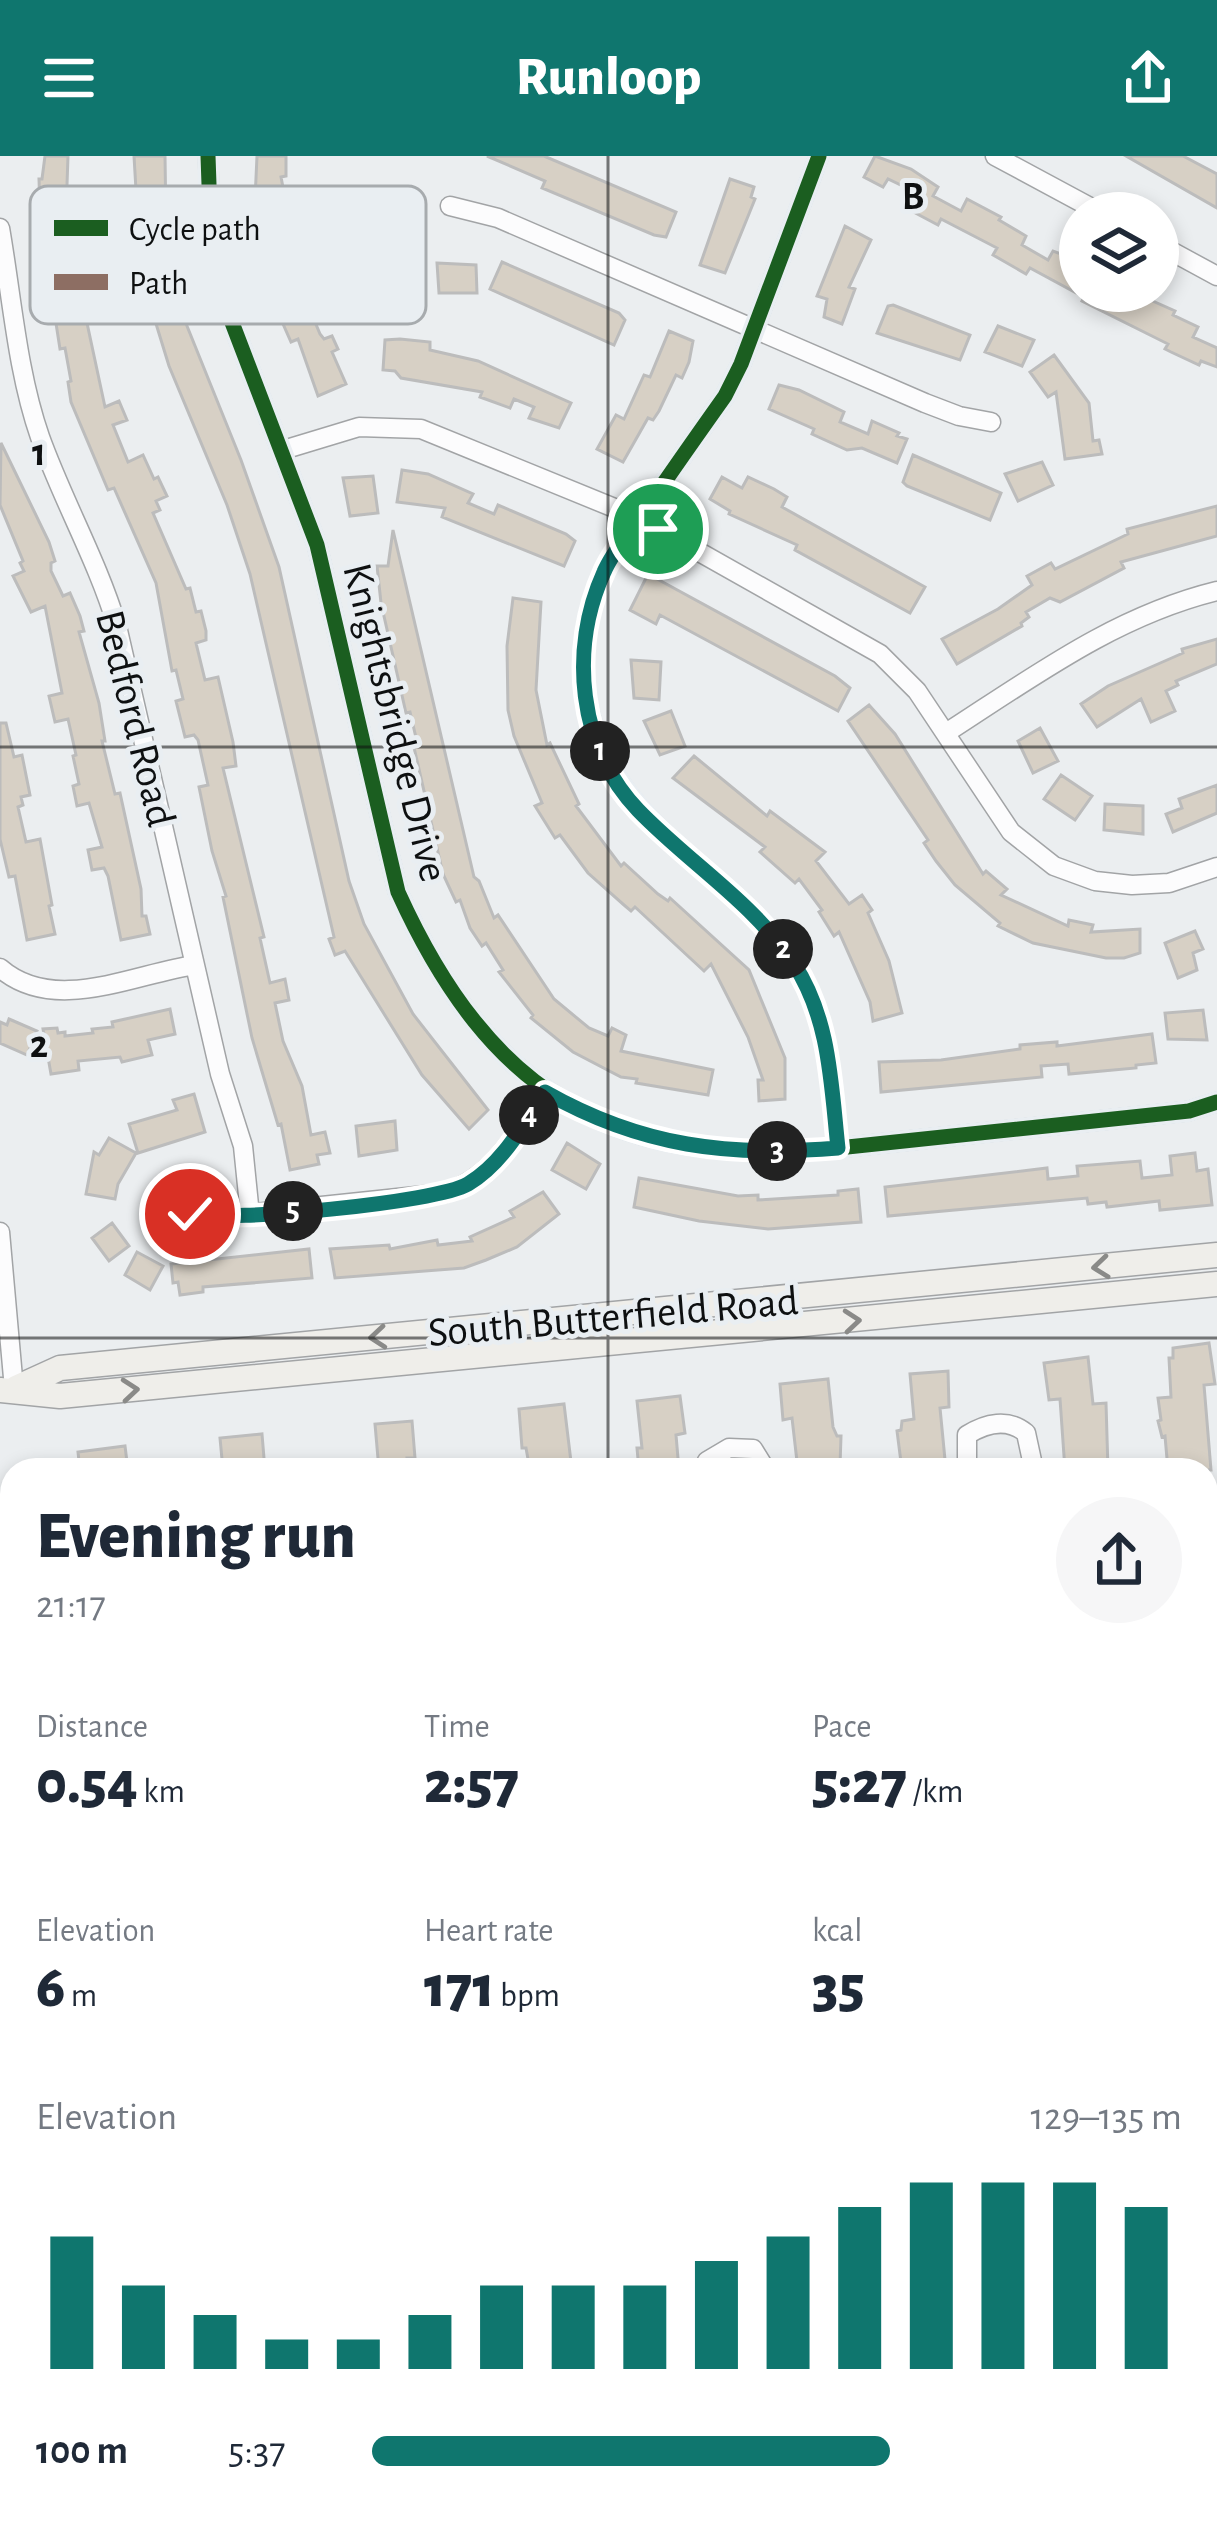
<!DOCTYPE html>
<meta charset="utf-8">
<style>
:root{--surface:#fff;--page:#f6f6f7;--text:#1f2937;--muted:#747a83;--accent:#0f766e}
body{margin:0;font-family:"Alegreya Sans",sans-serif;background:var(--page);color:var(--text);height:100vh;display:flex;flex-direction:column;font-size:45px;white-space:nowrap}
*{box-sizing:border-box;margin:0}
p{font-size:39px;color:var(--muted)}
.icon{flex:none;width:66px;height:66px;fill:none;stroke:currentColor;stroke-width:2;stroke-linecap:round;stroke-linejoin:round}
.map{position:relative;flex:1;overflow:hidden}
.sheet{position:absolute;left:0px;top:1302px;width:1218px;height:1065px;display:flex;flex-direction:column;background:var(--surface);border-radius:36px 36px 0 0;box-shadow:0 6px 18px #0003}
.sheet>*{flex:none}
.tools{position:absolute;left:1059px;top:36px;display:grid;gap:24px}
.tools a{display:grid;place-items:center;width:120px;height:120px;border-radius:50%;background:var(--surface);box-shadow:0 6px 18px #0003;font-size:60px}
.pin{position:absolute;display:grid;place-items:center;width:102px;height:102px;color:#fff;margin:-51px;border:6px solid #fff;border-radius:50%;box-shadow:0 3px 12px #0007}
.km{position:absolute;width:60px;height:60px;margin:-30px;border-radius:50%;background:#222;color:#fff;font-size:33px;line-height:60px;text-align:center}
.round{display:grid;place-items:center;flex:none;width:126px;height:126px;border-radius:63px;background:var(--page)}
.head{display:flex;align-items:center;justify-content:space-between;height:204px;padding:0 36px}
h1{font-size:66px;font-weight:800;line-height:90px}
.stats{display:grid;grid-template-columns:repeat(3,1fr);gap:18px;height:204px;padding:12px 36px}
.stats div{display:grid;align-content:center}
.stats b{font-size:60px;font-weight:800}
.stats small{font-size:33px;font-weight:400}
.stats p{font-size:33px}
.chart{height:336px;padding:24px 36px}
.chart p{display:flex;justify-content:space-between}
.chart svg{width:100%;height:216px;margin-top:12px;stroke:var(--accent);stroke-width:6}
ul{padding:0 36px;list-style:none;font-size:39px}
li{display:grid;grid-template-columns:192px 144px 1fr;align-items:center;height:90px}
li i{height:30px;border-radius:15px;background:var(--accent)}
header{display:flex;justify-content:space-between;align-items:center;height:156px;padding:0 36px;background:var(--accent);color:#fff;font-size:54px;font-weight:800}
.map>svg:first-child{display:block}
</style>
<header><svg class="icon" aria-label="menu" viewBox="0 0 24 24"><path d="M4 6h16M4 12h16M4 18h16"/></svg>Runloop<svg class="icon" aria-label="share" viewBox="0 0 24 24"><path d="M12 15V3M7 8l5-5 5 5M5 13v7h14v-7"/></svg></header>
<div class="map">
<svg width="1217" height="2365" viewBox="0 0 1217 2365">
<rect width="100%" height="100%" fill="#ebeef0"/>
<!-- green -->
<path fill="#d2dec0" d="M1217,1534V2365H976L988,2355H1206V1535Z
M157,2355H548L537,2365H148Z"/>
<!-- water -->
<path fill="#9de5ea" d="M1206,1842H1216L1217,1848V2071L1207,2073Z"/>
<!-- building -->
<path fill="#d7d0c5" stroke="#bcbcbc" stroke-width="3" d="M45,0H68L67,29L75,72L70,73L78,115L84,113L87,167L105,251L119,245L127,264L113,269L128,306L143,299L154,323L158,321L167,340L156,345L160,354L153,357L186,433L190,432L196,456L201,455L206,475V484L196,487L205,524L218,521L233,586L236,610L223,612L264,781L260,782L270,827L285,823L289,844L275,847L283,885L302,930L311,979L325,976L330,997L317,999L319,1008L290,1014L281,968L278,969L252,882L223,741L226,740L212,695L199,631L208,629L198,584L194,579L185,581L176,545L183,543L176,514L172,515L156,427L114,332L108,334L71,246L68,226L71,225L65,192L60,193L55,161L60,160L40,54L39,23H42Z
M134,0H165L166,68L158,69L161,98L172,97L176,136L187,170L241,304L279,411L349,725L364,768L413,858L488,954L469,973L422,919L345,795L335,799L329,783L334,781L250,418L227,349L169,210L141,119Z
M257,0H286V20L281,21L291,73L287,74L301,124L298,125L320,178L324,183L332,180L338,193L332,196L346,228L318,240L298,183L291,186L280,161L255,44Z
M487,0H544L676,56L666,81L654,79L542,32L545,25Z
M875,0L911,13L938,31L933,40L961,55L967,43L1001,61L999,64L1026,80L1022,89L1048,104L1053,95L1080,105V139L1030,112L1026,118L993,99L997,92L941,63L938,69L904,51L913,35L888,23L883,31L864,21Z
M1126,0H1183L1217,18V52Z
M730,23L754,31L751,41L755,43L725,117L700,109Z
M845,70L871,84L849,131L855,133L842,168L824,161L827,143L817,140Z
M502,106L619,157L625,164L614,189L490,133Z
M437,107L476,109L477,137H439Z
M1087,135H1130L1175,155L1173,159L1198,171L1193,181L1217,192V211L1201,205L1199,209L1171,196L1165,193L1168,188L1082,145Z
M893,149L970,179L960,204L877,177L888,150Z
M998,170L1034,184L1022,210L985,196Z
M669,175L693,185L689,206L682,222L676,219L659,255L653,264L648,262L623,306L597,293L616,259L624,263L644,219L650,221Z
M400,183L430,186V194L478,205L571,247L559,272L529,262L534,251L514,243L510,252L480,241L482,236L401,222L395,215L383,214L385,184Z
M1054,199L1089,247L1093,285L1099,284L1102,298L1065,303L1056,236L1048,241L1030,216Z
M779,229L799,234L844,256L840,266L868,278L872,265L899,277L897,280L907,283L897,307L862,292L847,294L812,278L814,273L769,253Z
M1,287L49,386L55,405L51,407V415L63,440L70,437L80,460L84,475L79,476L99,547L105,585H102L115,638L120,637L141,733L142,760H146L150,778L121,784L108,720L104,712L92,714L88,694L102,691L89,647L77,650L73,630L79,628L73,600L76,599L68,563L55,566L49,540L62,537L45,450L31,456L13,420L24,415L20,407L23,405L0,349Z
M913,299L1001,337L990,364L907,330L903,326Z
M1042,306L1053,329L1018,345L1005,318Z
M402,314L428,318L473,338L468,347L494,358L498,349L566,378L575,385L564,410L442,361L445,352L397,346Z
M373,320L378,357L350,360L343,322Z
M722,321L742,332L748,321L774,333L787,341L782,351L925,431L910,457L795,394L797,389L729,358L730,355L710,343Z
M1217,350V380L1121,406L1124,412L1060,446L1050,442L1026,456L1029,461L1021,467L1022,470L957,508L942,483L998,453L1032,429L1027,420L1051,407L1055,413L1128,378L1127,373Z
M393,374L474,721L479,725L494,762L498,759L554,843L589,872L608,880L612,872L626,879L621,895L713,914L708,939L636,927L637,923L621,921L573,896L531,862L533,859L499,816L503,814L486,787L482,790L470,772L460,744L456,746L443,718L413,587L417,586L410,556L406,557L381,447L377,410H388Z
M648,418L835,520L850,532L838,555L660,459L656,468L630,454Z
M513,442L541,446L536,534L547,589L550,587L579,648L576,650L621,710L624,707L658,738L668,745L670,742L749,814L785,902V943L759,945L758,924H763L748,881L711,808L704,815L635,751L631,755L624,749L588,717L560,679L555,682L535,650L542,647L514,580L508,554L507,490Z
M1217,483V508L1176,525L1178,529L1166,535L1175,555L1151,566L1141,543L1097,571L1081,548L1108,530L1183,497L1182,493Z
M631,504L661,506L659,544L634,542Z
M869,549L895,578L983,718L986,715L1007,733L1001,739L1068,770L1069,764L1093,769L1091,776L1140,773V797L1124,802H1106L1033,787L998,770L1000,767L955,729L936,705L924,687L928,684L848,565Z
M671,555L685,590L660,599L644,565Z
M0,567H6L14,601L22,599L30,639L21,641L23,649L18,651L26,686L40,683L52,749L49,750L55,778L27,784L15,720L9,721L0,683Z
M1040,572L1058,605L1033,617L1018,585Z
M694,600L767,660L770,655L825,696L816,705L849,748L862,739L872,754L868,757L889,805L902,857L873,865L870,846L839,776L834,780L819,756L822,754L799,723L795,727L760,696L765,691L673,622Z
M1061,619L1092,640L1075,664L1044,643Z
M1217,629V657L1173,676L1166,658L1182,652L1179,643Z
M1105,648L1143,650V678L1104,674Z
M1195,775L1203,793L1193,797L1197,814L1178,822L1165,787Z
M170,853L175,878L148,884L152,899L122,906L120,901L78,905L79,914L51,918L43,873L57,872L58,877L65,876V880L93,877L92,873L113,871L112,866Z
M1203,854L1207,884L1168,883L1165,857Z
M9,863L37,875L27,899L0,887V866L7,869Z
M1152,878L1156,907L1136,909V912L1069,918L1068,908L1041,910L1042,921L881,936L879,906L941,904L1020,893V889L1057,886V890Z
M194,938L205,976L138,997L129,968L177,954L173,944Z
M395,965L397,994L359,1000L356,970Z
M109,982L136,997L118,1028L115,1043L86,1038L94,996L99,999Z
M567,987L600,1008L586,1033L552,1014Z
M1195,997L1197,1015L1208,1013L1212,1049L1160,1054L1159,1045L1107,1051L1106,1046L1088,1048L1087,1042L888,1060L885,1031L1047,1012L1048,1023L1078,1020L1077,1010L1140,1005L1142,1022L1172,1019L1170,1000Z
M639,1022L738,1040L758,1039V1044L838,1039V1035L858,1033L861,1066L768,1073L699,1065L634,1051Z
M543,1036L559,1058L517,1091L486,1104L464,1112L335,1122L330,1093L389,1089L390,1093L437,1084L438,1089L472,1085L470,1081L514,1061L510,1055Z
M112,1067L129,1090L109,1105L92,1082Z
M309,1093L312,1122L203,1131V1136L180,1139L178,1126L173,1127L171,1108Z
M137,1096L163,1110L150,1134L125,1119Z
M1209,1187L1215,1228L1204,1229L1211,1314H1168L1165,1280L1162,1281L1158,1265L1161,1264L1158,1242L1171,1241L1169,1202H1173V1192Z
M1088,1201L1093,1248L1106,1247L1108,1314H1065L1060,1243L1049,1244L1044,1207Z
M948,1215L949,1251L940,1252L946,1314H902L897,1275L901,1274L902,1265L914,1263L910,1218Z
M828,1223L833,1271L837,1280H841L840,1310L798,1314L792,1262L783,1264L780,1228Z
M680,1240L685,1277L676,1279L679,1314H639L637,1292H642L637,1245Z
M564,1248L572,1314H530L526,1292H522L519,1253Z
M412,1265L415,1302H407L408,1314H379L375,1268Z
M262,1278L265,1314H223L220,1282Z
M125,1290L128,1314H80L78,1296Z"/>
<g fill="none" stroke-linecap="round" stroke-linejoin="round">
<defs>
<path id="street" d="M208,0L210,57L228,156L317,389L398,736C491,941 614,1012 838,992L1189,955L1217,946
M819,0L741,208L725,240C698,278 672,315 646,353C632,372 615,392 605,413C586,452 579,495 586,538C606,671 726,707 793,807C830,862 831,928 838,992
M995,0L1101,57
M450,50L498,62L925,247L959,260L991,266
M0,72C12,141 17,215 40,281C63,345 97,404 117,470L220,918L243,990L250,1059
M1158,88L1217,120
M283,294L359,271L421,273L639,362L880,498L917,535L1011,676L1054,710L1095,725L1132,729L1169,727L1217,711
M946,577C1033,521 1115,460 1217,435
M0,812C54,859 133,818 195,809
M171,1048L208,1062L445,1037C494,1021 517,976 545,936
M0,1076L14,1233
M703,1314L707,1305L729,1292L753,1293L766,1314
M967,1314V1279C986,1267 1008,1262 1026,1277L1034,1314
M1206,1413L1217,1412
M0,1666L12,1687
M0,2262L12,2259
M0,2318L12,2312
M824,2365L826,2355"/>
<path id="secondary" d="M16,1232L60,1212L1217,1099
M0,1234L60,1240L1217,1128"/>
</defs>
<!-- street casing -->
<use href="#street" stroke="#a2a4a6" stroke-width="21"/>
<!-- secondary casing -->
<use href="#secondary" stroke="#a2a4a6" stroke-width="27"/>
<!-- street -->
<use href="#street" stroke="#fcfcfd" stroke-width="18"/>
<!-- secondary -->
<use href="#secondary" stroke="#efeeea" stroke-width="24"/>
<!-- quiet -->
<path stroke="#8d6e63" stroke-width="12" stroke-dasharray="24 12" stroke-linecap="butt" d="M1206,1645L1217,1643
M168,2365L177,2355"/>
<defs>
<path id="cycleway" d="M208,0L210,57L228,156L317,389L398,736C491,941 614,1012 838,992L1189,955L1217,946
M819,0L741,208L725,240C698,278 672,315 646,353C632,372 615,392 605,413C586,452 579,495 586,538C606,671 726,707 793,807C830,862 831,928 838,992"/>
</defs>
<!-- cycleway casing -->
<use href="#cycleway" stroke="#e9eef2" stroke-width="22"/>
<!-- cycleway -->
<use href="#cycleway" stroke="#1b5e20" stroke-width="15"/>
</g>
<!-- one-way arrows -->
<defs><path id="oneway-chevron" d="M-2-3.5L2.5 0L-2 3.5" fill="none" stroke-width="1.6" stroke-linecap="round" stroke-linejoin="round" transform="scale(3)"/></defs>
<g stroke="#8a8a88">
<use href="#oneway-chevron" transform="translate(1101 1111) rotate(174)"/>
<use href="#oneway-chevron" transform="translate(852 1165) rotate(-5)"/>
<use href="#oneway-chevron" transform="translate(378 1181) rotate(175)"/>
<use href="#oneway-chevron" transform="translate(130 1234) rotate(-5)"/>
</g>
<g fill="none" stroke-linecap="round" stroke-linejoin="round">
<defs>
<path id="route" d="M190,1058C228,1066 436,1047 468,1028C503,1007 523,969 545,936C642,991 729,1001 838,992C831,928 830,863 794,808C753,746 689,707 638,654C578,591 569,493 604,416C612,397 627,380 639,362L658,373"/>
</defs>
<!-- route casing -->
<use href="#route" stroke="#fff" stroke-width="24"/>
<!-- route -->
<use href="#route" stroke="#0f766e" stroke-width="15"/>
</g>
<!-- grid -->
<path fill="none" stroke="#0e1011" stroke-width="3" stroke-opacity="0.55" d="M608,0V1314M0,591H1217M0,1182H1217M0,1774H12M1206,1774H1217M608,2355V2365"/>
<g text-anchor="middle" stroke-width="10" stroke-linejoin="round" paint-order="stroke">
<!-- street labels -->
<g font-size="42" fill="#0e1011" stroke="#e9eef2">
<text transform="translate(137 562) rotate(76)" y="15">Bedford Road</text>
<text transform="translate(397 566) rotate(76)" y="15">Knightsbridge Drive</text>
<text transform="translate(613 1159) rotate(-5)" y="15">South Butterfield Road</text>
</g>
</g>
<!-- legend -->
<rect x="30" y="30" width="396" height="138" rx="18" fill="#e9eef2" stroke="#a7abae" stroke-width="3"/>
<rect x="54" y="64" width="54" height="16" fill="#1b5e20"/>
<rect x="54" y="118" width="54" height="16" fill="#8d6e63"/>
<g font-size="33" fill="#0e1011">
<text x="129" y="84">Cycle path</text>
<text x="129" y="138">Path</text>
</g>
<g font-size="39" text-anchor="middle" font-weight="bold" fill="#0e1011" stroke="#e9eef2" stroke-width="10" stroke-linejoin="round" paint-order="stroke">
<text x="913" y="53">B</text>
<text x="39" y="309">1</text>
<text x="39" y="901">2</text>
</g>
</svg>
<div class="tools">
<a><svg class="icon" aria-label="layers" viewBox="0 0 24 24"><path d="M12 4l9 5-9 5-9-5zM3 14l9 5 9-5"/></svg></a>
</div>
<div class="pin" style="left:658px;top:373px;background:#1e9e55"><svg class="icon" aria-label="arrive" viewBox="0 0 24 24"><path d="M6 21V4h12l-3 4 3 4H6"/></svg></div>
<div class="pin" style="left:190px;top:1058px;background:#d93025"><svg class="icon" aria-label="check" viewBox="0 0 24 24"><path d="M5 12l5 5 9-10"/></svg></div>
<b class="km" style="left:600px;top:595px">1</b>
<b class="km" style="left:783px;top:793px">2</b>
<b class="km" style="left:777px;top:995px">3</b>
<b class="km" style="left:529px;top:959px">4</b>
<b class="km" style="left:293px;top:1055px">5</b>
<section class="sheet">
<div class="head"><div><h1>Evening run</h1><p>21:17</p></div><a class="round"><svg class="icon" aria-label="share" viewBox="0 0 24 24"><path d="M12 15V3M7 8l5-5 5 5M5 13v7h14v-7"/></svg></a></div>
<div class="stats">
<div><p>Distance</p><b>0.54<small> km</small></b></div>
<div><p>Time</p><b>2:57</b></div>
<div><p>Pace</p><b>5:27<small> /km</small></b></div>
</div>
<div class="stats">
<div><p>Elevation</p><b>6<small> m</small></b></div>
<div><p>Heart rate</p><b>171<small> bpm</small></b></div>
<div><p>kcal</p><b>35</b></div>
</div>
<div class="chart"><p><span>Elevation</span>129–135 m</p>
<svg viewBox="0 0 160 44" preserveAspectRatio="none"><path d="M5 44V17M15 44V27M25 44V33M35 44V38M45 44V38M55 44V33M65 44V27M75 44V27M85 44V27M95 44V22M105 44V17M115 44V11M125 44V6M135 44V6M145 44V6M155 44V11"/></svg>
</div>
<ul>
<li><b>100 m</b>5:37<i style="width:64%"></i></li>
</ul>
</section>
</div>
